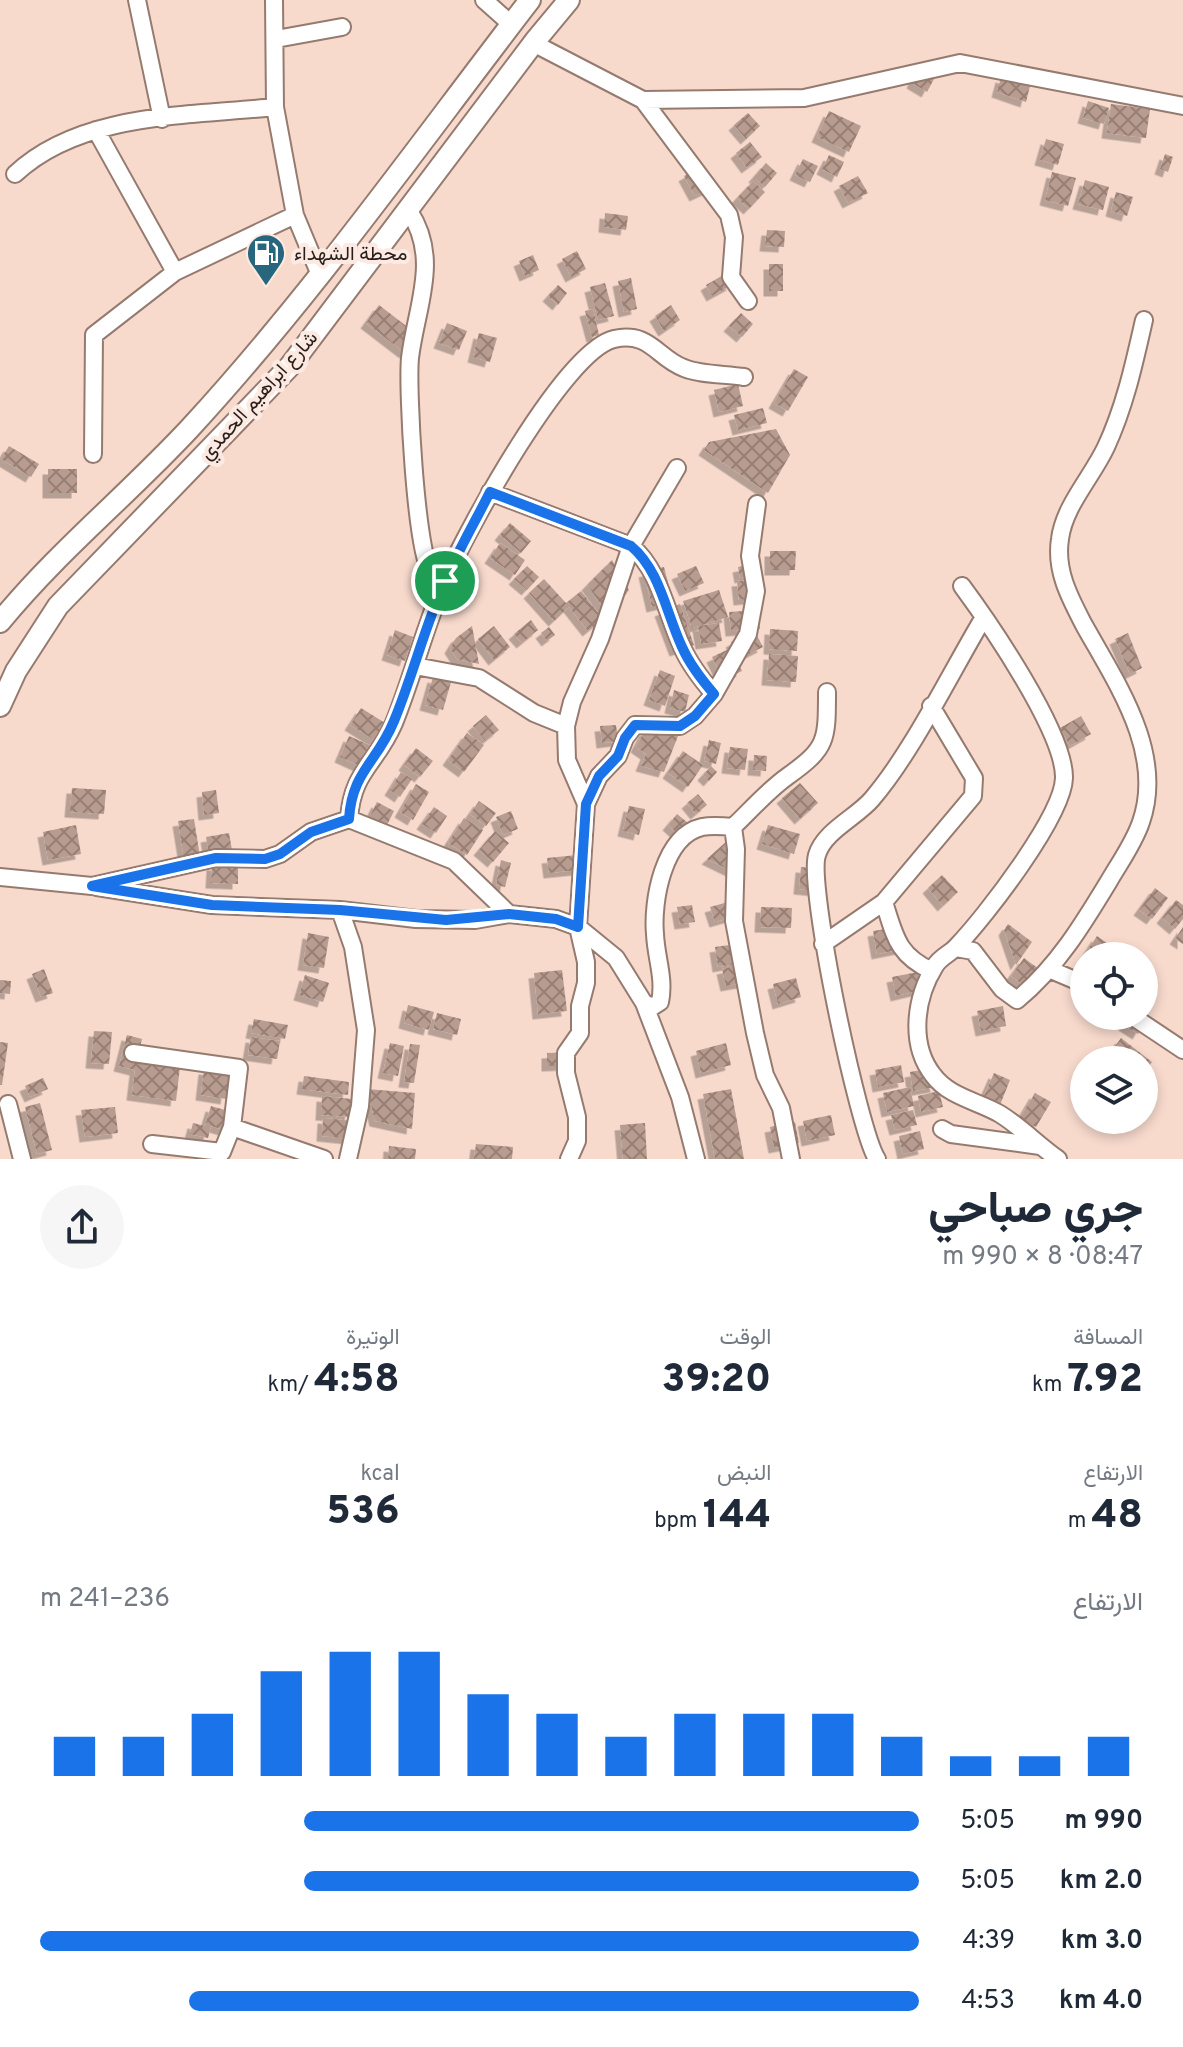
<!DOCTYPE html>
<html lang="ar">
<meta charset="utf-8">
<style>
:root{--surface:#fff;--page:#f6f6f7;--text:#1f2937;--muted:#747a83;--accent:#1a73e8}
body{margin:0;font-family:Overpass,Vazirmatn,sans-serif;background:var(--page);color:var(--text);direction:rtl;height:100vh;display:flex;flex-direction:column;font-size:30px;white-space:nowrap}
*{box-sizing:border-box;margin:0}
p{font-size:26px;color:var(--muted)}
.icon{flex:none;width:44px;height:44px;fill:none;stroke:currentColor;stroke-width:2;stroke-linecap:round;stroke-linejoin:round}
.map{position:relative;height:1159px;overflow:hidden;direction:ltr}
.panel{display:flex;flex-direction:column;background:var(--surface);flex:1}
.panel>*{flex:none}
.fabs{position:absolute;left:1070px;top:942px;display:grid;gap:16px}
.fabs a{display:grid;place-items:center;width:88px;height:88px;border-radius:50%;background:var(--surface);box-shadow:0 4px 12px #0003;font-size:40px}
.pin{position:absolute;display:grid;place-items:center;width:68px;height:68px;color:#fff;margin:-34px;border:4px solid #fff;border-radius:50%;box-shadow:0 2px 8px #0007}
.round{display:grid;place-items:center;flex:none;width:84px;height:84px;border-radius:42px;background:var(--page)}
.headline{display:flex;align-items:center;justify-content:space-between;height:136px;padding:0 40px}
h1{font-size:44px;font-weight:800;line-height:60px}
.metrics{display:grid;grid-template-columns:repeat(3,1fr);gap:12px;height:136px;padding:8px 40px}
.metrics div{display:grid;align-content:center}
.metrics b{font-size:40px;font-weight:800}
.metrics small{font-size:22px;font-weight:400}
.metrics p{font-size:22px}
.chart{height:224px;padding:16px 40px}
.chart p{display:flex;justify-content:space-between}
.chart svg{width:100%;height:144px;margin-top:8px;stroke:var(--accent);stroke-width:6}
ul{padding:0 40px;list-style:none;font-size:26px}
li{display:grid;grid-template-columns:128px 96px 1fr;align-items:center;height:60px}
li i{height:20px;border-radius:10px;background:var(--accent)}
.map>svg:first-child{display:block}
</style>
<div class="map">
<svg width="1183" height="1159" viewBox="0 0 1183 1159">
<defs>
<pattern id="building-cross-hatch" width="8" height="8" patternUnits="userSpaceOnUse" patternTransform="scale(2)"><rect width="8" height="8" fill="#b99c90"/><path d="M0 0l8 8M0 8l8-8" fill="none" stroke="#967f75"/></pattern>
<filter id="shadow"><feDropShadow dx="-5.5" dy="5.5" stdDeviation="0" flood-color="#0004"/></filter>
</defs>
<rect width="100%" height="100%" fill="#f8dacd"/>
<!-- building -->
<path fill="url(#building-cross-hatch)" filter="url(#shadow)" d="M919,70L934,79L927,92L912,83Z
M1001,77L1030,86L1026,102L997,92Z
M1088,101L1109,108L1104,124L1083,118Z
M1111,104L1150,109L1146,138L1107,133Z
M829,111L861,126L849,152L817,137Z
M748,113L760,126L746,139L734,125Z
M1046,139L1064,144L1058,165L1040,160Z
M750,142L762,157L747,168L736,153Z
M1165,154L1173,157L1168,172L1160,169Z
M829,155L844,162L837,177L822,169Z
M803,159L818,166L810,182L795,175Z
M766,163L777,173L765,187L754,177Z
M701,166L712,188L695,196L684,176Z
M1052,172L1076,178L1068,206L1045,200Z
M858,176L868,193L848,203L839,186Z
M1085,180L1109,187L1103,210L1078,204Z
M753,181L765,192L749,209L737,198Z
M1116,192L1133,197L1127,216L1111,211Z
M605,213L628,216L626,230L604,227Z
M767,230L785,231L784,247L765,246Z
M577,251L586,269L571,277L562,259Z
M533,255L539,270L525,276L519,261Z
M769,264H783V291H769Z
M725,274L732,285L712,296L706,285Z
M631,278L637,309L624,312L618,281Z
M605,283L614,316L598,320L590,287Z
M558,285L567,293L558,305L548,296Z
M379,305L418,335L405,353L366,323Z
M671,305L680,320L664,331L655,316Z
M593,309L599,335L592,337L585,311Z
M741,313L753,324L742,337L729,326Z
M447,323L467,331L459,350L439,343Z
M479,333L497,338L490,362L473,357Z
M794,369L808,377L788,411L774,403Z
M738,384L743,406L719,412L714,390Z
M763,408L767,423L738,430L734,415Z
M776,429L790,455L768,493L704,450L709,442Z
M9,446L39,464L31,477L1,459Z
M48,469H77V493H48Z
M510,523L531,541L521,553L500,535Z
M500,543L525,560L515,575L490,558Z
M770,551H796L795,570H770Z
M612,560L629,590L609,616L587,585Z
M752,564L754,575L740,578L738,567Z
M527,566L539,577L527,590L514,579Z
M696,566L704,583L685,591L677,574Z
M664,567L673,602L652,607L644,572Z
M544,579L566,603L581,591L603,619L588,631L569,607L554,621L529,593Z
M759,579L761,598L739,600L737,581Z
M719,590L728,617L692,628L683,601Z
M680,604L694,645L675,651L660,611Z
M758,610L760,629L731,631L729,612Z
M531,620L538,630L522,643L514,634Z
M719,623L722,641L701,644L698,626Z
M472,626L479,664L457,659L450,648L456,638Z
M494,626L510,647L494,660L478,639Z
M549,627L555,635L547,641L541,633Z
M770,629L798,631L797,651L769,649Z
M395,630L413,637L405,661L387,655Z
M754,630L763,647L739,659L731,642Z
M1128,633L1142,668L1130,674L1115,639Z
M731,648L742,671L723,680L712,657Z
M769,654L798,656L796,682L767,680Z
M660,670L675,676L665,706L649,700Z
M433,677L451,682L443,710L425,705Z
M674,690L689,695L685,712L670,708Z
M361,708L390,726L379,743L350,725Z
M486,715L499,730L485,741L473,726Z
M1081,716L1091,734L1070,746L1060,728Z
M616,725L618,741L602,743L600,726Z
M645,730L678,736L664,772L641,766L646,754L636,747Z
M467,733L484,745L464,772L448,760Z
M349,736L374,747L364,768L340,757Z
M709,740L721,743L716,764L704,761Z
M730,747L748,749L745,770L727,768Z
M416,748L433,761L420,777L404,765Z
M683,751L703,765L688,787L668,773Z
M754,755L767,756L766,771L753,770Z
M711,766L717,772L709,781L703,775Z
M401,772L412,779L400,797L390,790Z
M800,783L818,803L800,819L782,798Z
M416,784L429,792L413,820L400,812Z
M72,788L106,790L104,814L70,812Z
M216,790L219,813L204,815L202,792Z
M698,794L707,805L696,814L687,803Z
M479,801L496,813L486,826L470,814Z
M377,802L394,811L386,827L369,818Z
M629,806L645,809L639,835L623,831Z
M434,807L447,816L436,833L422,824Z
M511,811L518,829L503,835L496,817Z
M677,814L688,823L678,834L668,825Z
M464,818L483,830L467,855L448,843Z
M194,819L201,863L185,865L178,821Z
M76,825L81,854L48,860L43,832Z
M768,825L800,834L794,854L762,844Z
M495,831L509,843L493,862L479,850Z
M229,833L233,856L210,860L206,837Z
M728,840L742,876L707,859Z
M577,855L579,870L549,873L547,858Z
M501,860L511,863L505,887L496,885Z
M212,865H238V884L211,883Z
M801,867L822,869L819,891L799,889Z
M942,875L958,892L943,906L928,888Z
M1155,888L1168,898L1152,919L1139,910Z
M739,899L743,914L715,922L710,907Z
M1176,900L1183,905V919L1175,929L1162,918Z
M692,905L695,922L680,924L677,907Z
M761,907L792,908L791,928L760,927Z
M1008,924L1032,942L1016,965L1004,930Z
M898,927L902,949L877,954L873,931Z
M1183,927V944L1175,939Z
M308,933L329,937L324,968L303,965Z
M1097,936L1114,948L1109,956H1084Z
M743,943L746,962L718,967L715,947Z
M1024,958L1050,977L1036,995L1011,976Z
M751,963L754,981L726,986L722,969Z
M44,969L53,993L41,997L32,974Z
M562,970L567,1011L538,1014L534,973Z
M918,972L921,990L896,996L892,977Z
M305,975L329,983L323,1002L299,995Z
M796,978L801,997L778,1004L773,984Z
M0,980L11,981L10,994L0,993Z
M408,1005L434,1012L429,1030L404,1023Z
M1003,1006L1006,1026L981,1031L977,1011Z
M437,1013L461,1019L457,1035L433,1029Z
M1129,1016L1145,1022L1138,1034L1124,1025Z
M254,1019L288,1025L285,1039L251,1033Z
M94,1031L112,1032L109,1064L91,1063Z
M127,1035L142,1039L136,1062L180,1067L176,1101L132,1095L135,1070L119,1066Z
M251,1037L280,1041L277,1059L248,1055Z
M1121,1038L1152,1062L1144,1073V1060H1105Z
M0,1042L8,1043L2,1085H0Z
M390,1043L404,1046L398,1076L383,1073Z
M726,1043L731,1065L701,1073L696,1051Z
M410,1044L420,1045L414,1083L404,1082Z
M573,1052V1065L547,1066V1053Z
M901,1065L904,1082L878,1087L875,1070Z
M932,1068L936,1087L913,1091L910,1072Z
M204,1069L230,1072L226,1099L201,1095Z
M994,1073L1010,1080L1000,1105L983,1098Z
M304,1076L349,1082L348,1095L302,1089Z
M43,1078L48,1089L30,1097L25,1086Z
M910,1087L914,1106L887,1112L883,1093Z
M367,1089L415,1093L412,1129L375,1121Z
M731,1089L744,1159H715L703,1094Z
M939,1091L943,1107L921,1112L918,1096Z
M1035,1093L1051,1102L1036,1127L1020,1118Z
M322,1096L352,1099L350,1117L321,1115Z
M40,1103L52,1150L37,1154L25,1107Z
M211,1106L236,1113L231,1132L211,1126L208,1138L190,1134L193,1123L205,1126Z
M115,1107L118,1133L85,1137L81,1110Z
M913,1110L917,1125L895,1130L891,1115Z
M831,1115L835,1135L807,1141L803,1121Z
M323,1118L363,1122L361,1140L322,1136Z
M795,1122L799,1143L774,1148L770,1127Z
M645,1123L647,1159H623L620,1125Z
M920,1131L924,1149L903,1154L899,1136Z
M476,1144L513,1147L512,1159H474Z
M389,1146L416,1149L415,1159H388Z"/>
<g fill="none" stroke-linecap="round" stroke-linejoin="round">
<defs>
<path id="minor" d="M137,0L162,119
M274,0L275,107L295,215L320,275
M484,0L511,24
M276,39L342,27
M533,43L643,100L729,215L734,237L731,277L748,301
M643,100L804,98L960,63L1183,106
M96,130L175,272
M15,174C81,112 190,116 275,107
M409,211C441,259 416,307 410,358C407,389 416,548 430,570C433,575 440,578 445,581
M93,454L94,335L175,272L295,215
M490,492L631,546C660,570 666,613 682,647C690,665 701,679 714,694
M962,586C990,624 1065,733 1064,778C1063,816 985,917 957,946C950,954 940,957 935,966C915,998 909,1044 933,1075C949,1097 978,1101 1000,1114C1021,1127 1038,1145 1058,1159
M415,666L479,678L534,713L566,726
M586,804L567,760L566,726L572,702L600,639L631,546L677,468
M349,819C352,771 376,765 394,723C413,676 425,626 445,580C467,530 564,351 614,339C650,331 657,358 684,368C701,375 725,374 744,377
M733,827L736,849L734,921L755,1033L765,1075L781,1108L791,1159
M0,877L92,886L216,858L265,859L280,854L311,832L349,819L454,861L509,914L556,919L578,927L616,958L644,1003
M97,887L212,905L340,910L416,919L475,920L509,914
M884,902C895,936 897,955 932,971
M340,910L353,947L366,1030L360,1106L348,1159
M823,944L884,902L973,796L974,778L931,706
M956,948L973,951L1002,989L1017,1000C1057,967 1083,924 1109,881C1120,862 1134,843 1141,822C1165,753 1117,684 1084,625C1070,598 1055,571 1060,539C1064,506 1092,477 1106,447C1125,406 1134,364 1144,320
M1051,970L1084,984
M1132,1016L1183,1050
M133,1053L239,1068L232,1127L222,1152L152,1144
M8,1104L22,1159
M232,1127L324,1159
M942,1129L951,1134L1040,1146
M569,1159L577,1141V1117L566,1073V1053L580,1033V1006L586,983V962L578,927L586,804L599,776L618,756L625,738L635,725L680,726L695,716L714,694L748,634L756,591L750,556L757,504
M696,1159L680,1097L644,1003L652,1007L660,1002C665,978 656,958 655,934C652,902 663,836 702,827C712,825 723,826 733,827C751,810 768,790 788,776C827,748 827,741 827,692
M877,1159C859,1132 807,886 817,855C824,831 857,817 872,799C913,751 951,672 984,617"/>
<path id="major" d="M0,622C58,551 129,494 191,427C314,293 419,144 530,0
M0,706L16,671L58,606L290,366L535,41L569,0"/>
</defs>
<!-- minor casing -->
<use href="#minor" stroke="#957a6f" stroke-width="20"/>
<!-- major casing -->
<use href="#major" stroke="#957a6f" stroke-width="24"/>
<!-- minor -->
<use href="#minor" stroke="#fff" stroke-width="16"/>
<!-- major -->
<use href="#major" stroke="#fff" stroke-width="20"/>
</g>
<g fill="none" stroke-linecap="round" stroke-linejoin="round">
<defs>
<path id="route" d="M490,492L631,546C660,570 666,613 682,647C690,665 701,679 714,694L695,716L680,726L635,725L625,738L618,756L599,776L586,804L578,927L556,919L509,914L446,920L340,910L212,905L92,886L216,858L265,859L280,854L311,832L349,819C352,771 377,763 394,721C413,675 425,626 445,581C458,551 475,522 490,492Z"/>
</defs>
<!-- route casing -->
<use href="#route" stroke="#fff" stroke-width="16"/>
<!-- route -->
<use href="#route" stroke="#1a73e8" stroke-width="10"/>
</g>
<!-- icons -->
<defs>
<symbol id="fuel-pin" viewBox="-11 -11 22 30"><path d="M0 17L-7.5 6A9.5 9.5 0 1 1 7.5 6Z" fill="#27667c" stroke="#fceae2"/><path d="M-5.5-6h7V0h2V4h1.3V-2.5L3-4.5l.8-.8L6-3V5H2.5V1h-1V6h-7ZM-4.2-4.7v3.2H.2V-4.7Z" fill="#fff"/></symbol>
</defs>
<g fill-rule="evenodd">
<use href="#fuel-pin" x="244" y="231" width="44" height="60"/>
</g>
<g text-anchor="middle" stroke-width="8" stroke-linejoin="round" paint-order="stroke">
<!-- poi labels -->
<g font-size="20" fill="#281d19" stroke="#fceae2" text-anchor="start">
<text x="294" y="260">محطة الشهداء</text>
</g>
<!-- street labels -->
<g font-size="20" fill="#281d19" stroke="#fceae2">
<text transform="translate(258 395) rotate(-48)" y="7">شارع ابراهيم الحمدي</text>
</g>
</g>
</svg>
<div class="fabs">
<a><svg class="icon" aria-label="locate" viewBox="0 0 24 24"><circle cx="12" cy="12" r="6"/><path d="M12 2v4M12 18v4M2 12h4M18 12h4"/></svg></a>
<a><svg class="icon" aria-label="layers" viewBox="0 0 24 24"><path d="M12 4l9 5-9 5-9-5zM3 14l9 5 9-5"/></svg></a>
</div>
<div class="pin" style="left:445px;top:581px;background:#1e9e55"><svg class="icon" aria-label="arrive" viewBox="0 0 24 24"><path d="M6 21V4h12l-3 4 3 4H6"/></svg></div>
</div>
<section class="panel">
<div class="headline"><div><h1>جري صباحي</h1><p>08:47 · 8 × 990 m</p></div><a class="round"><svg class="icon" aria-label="share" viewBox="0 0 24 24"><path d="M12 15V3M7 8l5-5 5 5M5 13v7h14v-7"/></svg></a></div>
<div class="metrics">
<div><p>المسافة</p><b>7.92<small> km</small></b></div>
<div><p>الوقت</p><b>39:20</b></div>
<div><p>الوتيرة</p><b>4:58<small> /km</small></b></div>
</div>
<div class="metrics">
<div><p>الارتفاع</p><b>48<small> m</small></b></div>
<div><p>النبض</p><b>144<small> bpm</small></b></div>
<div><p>kcal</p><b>536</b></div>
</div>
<div class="chart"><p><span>الارتفاع</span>236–241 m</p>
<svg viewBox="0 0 160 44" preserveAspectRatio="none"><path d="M5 44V32M15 44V32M25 44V25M35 44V12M45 44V6M55 44V6M65 44V19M75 44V25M85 44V32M95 44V25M105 44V25M115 44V25M125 44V32M135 44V38M145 44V38M155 44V32"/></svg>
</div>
<ul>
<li><b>990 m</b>5:05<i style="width:70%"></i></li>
<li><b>2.0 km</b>5:05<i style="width:70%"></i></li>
<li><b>3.0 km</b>4:39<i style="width:100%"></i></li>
<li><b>4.0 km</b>4:53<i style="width:83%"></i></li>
</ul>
</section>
